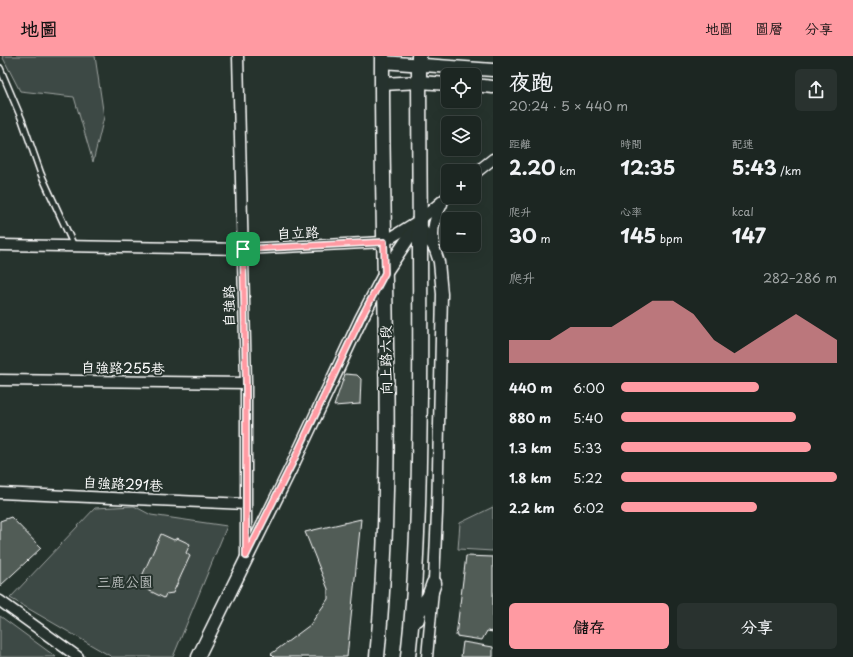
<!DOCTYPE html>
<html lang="zh-TW">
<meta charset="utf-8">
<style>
:root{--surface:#1c2622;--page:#29322f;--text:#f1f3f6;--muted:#a0a5a5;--line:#3a4340;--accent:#ff9aa2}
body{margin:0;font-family:"Playpen Sans","LXGW WenKai TC",sans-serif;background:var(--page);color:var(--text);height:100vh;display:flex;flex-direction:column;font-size:15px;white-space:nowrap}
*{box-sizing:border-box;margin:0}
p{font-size:13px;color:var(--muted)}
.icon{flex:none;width:22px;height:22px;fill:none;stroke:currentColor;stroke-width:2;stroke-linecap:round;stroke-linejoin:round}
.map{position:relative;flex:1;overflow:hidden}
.side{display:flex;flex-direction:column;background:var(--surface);width:360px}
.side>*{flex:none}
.tools{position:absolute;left:441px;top:12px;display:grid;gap:8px}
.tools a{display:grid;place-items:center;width:40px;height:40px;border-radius:6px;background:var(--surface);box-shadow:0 4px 16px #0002,0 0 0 1px var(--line);font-size:20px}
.pin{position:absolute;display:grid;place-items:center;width:34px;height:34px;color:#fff;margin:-17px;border-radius:8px;box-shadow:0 2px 6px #0006}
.round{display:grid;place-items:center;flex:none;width:42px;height:42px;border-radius:6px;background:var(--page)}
.summary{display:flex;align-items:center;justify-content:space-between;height:68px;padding:0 16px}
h1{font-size:22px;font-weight:700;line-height:30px}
.stats{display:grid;grid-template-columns:repeat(3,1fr);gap:6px;height:68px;padding:4px 16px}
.stats div{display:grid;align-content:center}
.stats b{font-size:20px;font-weight:700}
.stats small{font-size:11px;font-weight:400}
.stats p{font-size:11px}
.chart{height:112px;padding:8px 16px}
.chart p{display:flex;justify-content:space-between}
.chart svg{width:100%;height:72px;margin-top:4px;fill:var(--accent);opacity:.7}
.action{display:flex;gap:8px;margin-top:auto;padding:8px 16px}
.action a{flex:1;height:46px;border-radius:6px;background:var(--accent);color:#111;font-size:16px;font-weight:700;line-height:46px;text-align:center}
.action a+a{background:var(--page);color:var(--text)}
ul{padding:0 16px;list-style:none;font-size:13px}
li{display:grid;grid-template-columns:64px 48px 1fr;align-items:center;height:30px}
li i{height:10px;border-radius:5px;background:var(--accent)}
header{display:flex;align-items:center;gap:24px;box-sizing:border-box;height:56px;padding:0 20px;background:var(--accent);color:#111}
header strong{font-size:19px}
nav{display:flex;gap:22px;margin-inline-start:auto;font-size:14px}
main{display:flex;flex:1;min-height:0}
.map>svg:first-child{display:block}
</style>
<header>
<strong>地圖</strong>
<nav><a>地圖</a><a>圖層</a><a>分享</a></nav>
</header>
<main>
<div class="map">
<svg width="493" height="601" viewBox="0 0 493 601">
<rect width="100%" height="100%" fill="#26332d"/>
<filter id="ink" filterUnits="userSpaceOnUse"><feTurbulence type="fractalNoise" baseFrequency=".025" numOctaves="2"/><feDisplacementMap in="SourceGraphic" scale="8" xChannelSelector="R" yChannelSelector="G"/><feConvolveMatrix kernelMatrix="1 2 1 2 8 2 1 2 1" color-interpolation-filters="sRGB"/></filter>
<g filter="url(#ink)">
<!-- green -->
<path fill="#3e4944" stroke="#9ea4a2" d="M2,0H95L104,61L93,106L74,41L20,35Z
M134,450L151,459L227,470L173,601H112L10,542L95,452Z
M493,451V495L458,493L460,467Z
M0,560L56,601H0Z"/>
<!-- building -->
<path fill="#515c57" stroke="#fff" d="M345,318L357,319L361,323L360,348L334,350Z
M11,461L41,492L0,530V465Z
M361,463L347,601H274L271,598L310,569L328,543V533L305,476Z
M161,478L174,484L177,482L190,488L186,497L190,500L173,537L166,538L164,542L138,529Z
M466,500L493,501V576L487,575L482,584L456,580Z
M463,586L493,591V601H461Z"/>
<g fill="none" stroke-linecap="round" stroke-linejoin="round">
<defs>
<path id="service" d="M0,12L22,64L41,118L74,190"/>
<path id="minor" d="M238,0L246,327V500
M474,118L493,103
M421,171L435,194L439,206L442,238L437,457L434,524L427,601
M434,188C431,173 435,162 442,148
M0,189L243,193L384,186L421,163L448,140
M0,324L246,327
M0,437L246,448
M0,545L78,601"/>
<path id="tertiary" d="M382,6L493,14
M383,28L420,26L448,28
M474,29L493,31
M198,601L293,408L361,263L385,217L421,163"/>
<path id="secondary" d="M417,563L418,556L429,541L434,527
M377,601C396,401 381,200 382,0
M408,601C418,512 419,425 420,336C421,224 419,112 419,0"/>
</defs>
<!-- service casing -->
<use href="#service" stroke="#fff" stroke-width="8"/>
<!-- minor casing -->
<use href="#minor" stroke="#fff" stroke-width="13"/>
<!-- tertiary casing -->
<use href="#tertiary" stroke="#fff" stroke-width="15"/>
<!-- secondary casing -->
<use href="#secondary" stroke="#fff" stroke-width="17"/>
<!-- service -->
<use href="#service" stroke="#26332d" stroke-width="5"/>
<!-- minor -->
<use href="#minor" stroke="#26332d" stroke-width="10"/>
<!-- tertiary -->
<use href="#tertiary" stroke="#26332d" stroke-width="12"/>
<!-- secondary -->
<use href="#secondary" stroke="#26332d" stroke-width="14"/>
</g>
</g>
<g fill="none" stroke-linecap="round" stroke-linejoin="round" filter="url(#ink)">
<defs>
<path id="route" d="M384,186L385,217L361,262L292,408L246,500V327L243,193Z"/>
</defs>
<!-- route casing -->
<use href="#route" stroke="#fff" stroke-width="8"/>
<!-- route -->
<use href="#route" stroke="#ff9aa2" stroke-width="5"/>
</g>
<g text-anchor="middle" stroke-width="4" stroke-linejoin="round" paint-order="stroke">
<!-- street labels -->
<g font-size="14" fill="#fff" stroke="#26332d">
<text transform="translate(298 177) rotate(-3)" y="5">自立路</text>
<text transform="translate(229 250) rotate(-91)" y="5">自強路</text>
<text transform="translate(386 304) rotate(-91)" y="5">向上路六段</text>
<text transform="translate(123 312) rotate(1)" y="5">自強路255巷</text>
<text transform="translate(123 428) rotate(3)" y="5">自強路291巷</text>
</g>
<!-- park labels -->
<g font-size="14" fill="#bbbfbe" stroke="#26332d">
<text x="125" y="531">三鹿公園</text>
</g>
</g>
</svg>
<div class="tools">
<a><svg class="icon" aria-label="locate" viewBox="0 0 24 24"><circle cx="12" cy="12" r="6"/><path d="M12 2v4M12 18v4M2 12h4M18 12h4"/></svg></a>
<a><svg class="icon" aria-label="layers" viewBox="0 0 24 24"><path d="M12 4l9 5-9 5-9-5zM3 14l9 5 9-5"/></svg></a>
<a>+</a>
<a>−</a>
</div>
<div class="pin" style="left:243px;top:193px;background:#1e9e55"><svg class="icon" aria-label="arrive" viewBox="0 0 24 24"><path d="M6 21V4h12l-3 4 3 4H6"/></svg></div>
</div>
<section class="side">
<div class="summary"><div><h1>夜跑</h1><p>20:24 · 5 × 440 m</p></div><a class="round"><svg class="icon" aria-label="share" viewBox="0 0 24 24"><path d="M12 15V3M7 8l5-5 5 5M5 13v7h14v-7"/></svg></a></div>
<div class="stats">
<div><p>距離</p><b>2.20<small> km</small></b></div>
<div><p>時間</p><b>12:35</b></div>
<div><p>配速</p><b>5:43<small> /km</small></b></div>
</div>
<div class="stats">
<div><p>爬升</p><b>30<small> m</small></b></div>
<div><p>心率</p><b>145<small> bpm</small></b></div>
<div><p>kcal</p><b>147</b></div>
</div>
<div class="chart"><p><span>爬升</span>282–286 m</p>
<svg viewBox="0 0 160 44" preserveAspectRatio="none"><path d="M0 44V30L10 30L20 30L30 22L40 22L50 22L60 14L70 6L80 6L90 14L100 30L110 38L120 30L130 22L140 14L150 22L160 30V44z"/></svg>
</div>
<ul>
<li><b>440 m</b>6:00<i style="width:64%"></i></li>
<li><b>880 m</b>5:40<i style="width:81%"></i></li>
<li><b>1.3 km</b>5:33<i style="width:88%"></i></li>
<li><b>1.8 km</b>5:22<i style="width:100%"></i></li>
<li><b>2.2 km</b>6:02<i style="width:63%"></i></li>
</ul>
<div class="action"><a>儲存</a><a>分享</a></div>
</section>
</main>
